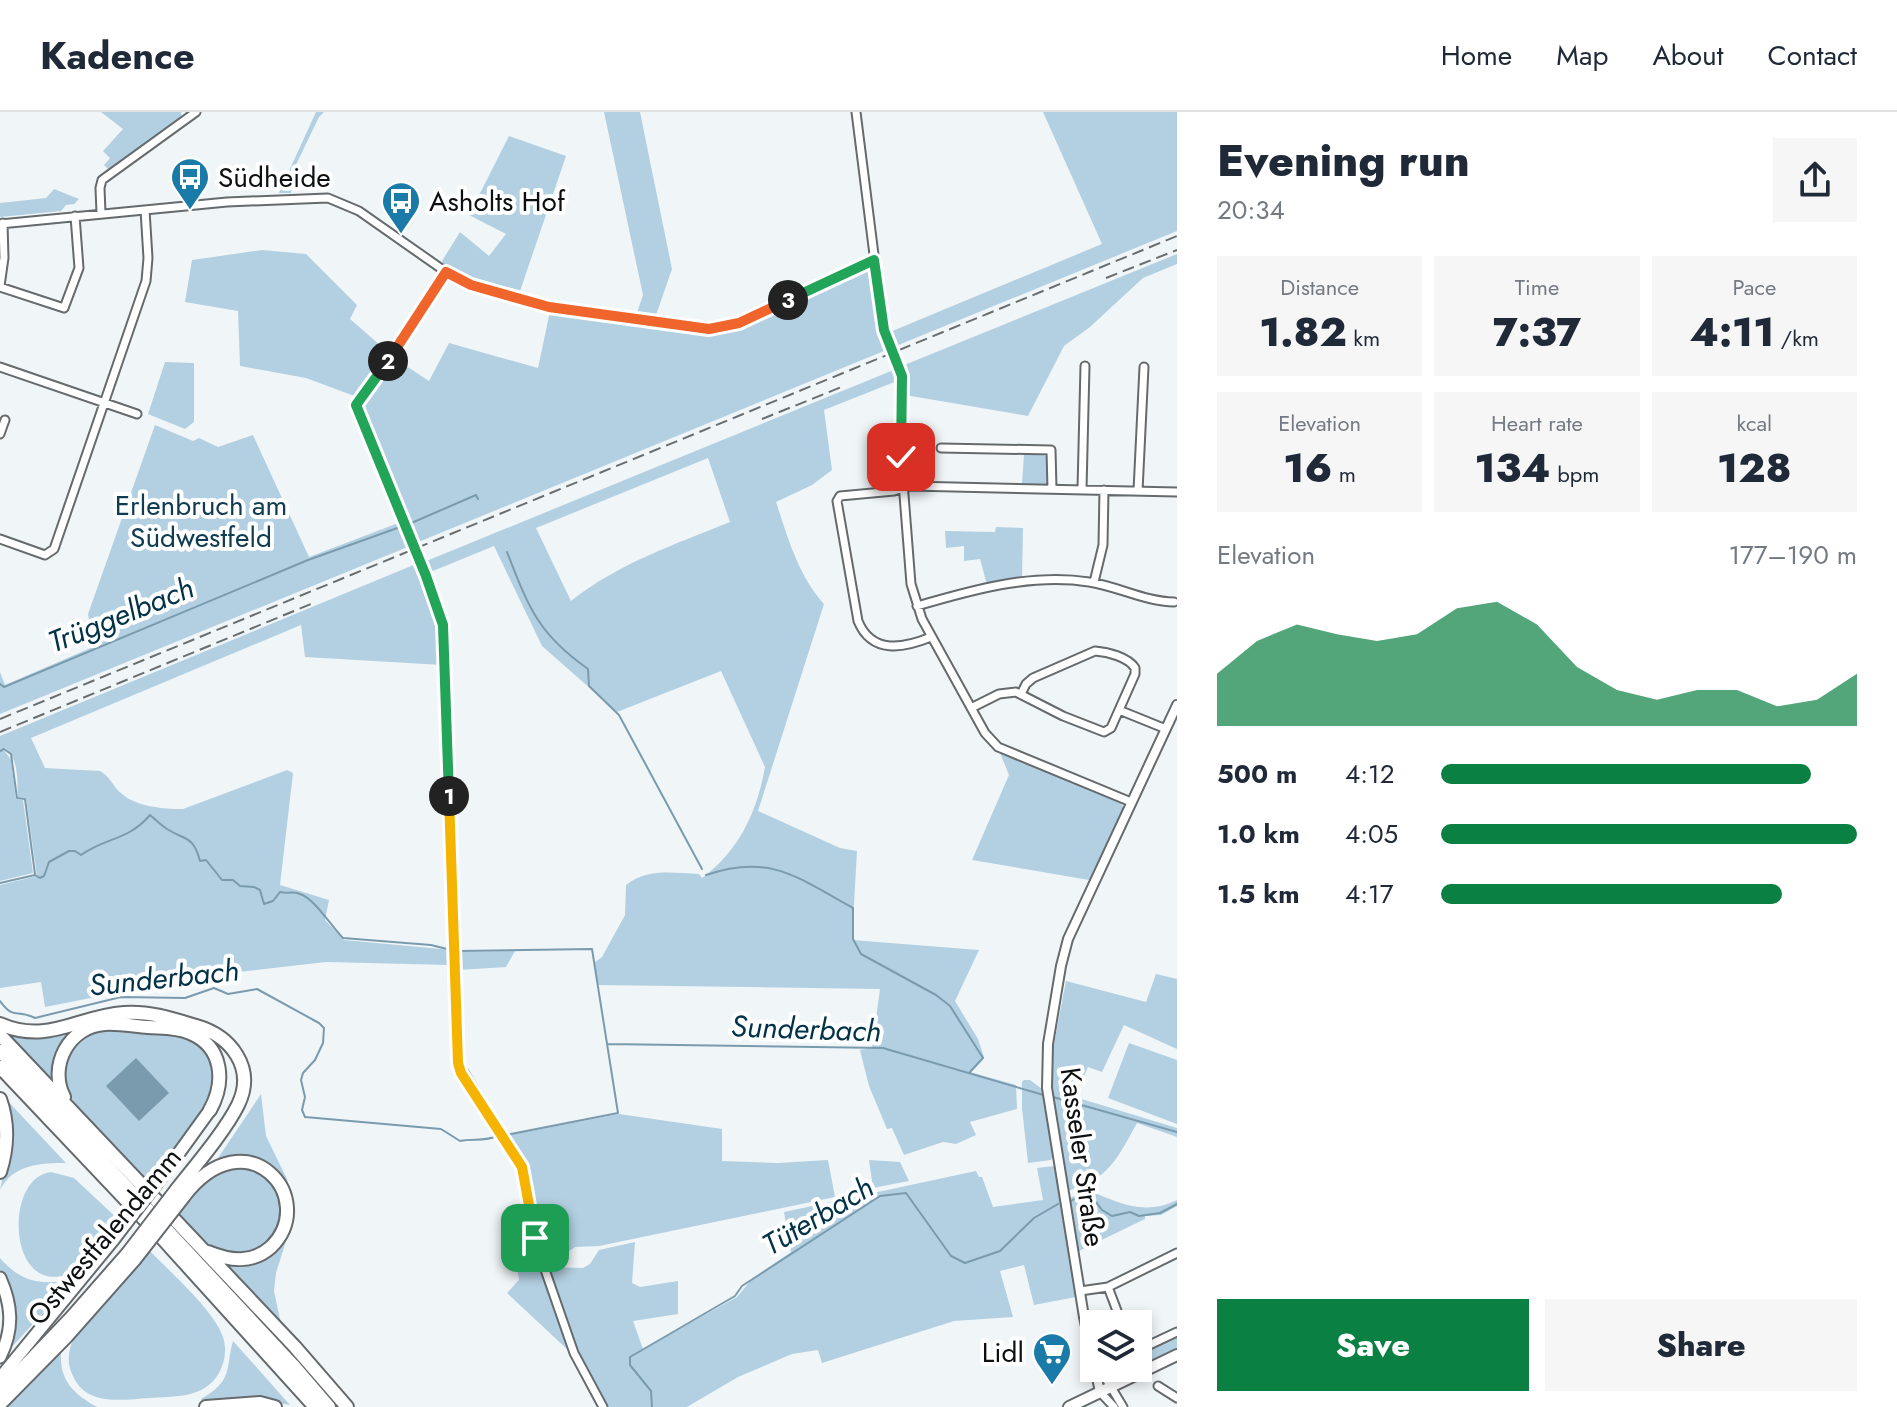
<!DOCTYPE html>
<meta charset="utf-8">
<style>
:root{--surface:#fff;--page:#f6f6f7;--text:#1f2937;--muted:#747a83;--line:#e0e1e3;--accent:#0b8043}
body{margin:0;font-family:Jost,sans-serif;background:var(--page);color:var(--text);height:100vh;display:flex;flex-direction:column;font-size:30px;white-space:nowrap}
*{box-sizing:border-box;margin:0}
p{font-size:26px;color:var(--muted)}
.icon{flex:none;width:44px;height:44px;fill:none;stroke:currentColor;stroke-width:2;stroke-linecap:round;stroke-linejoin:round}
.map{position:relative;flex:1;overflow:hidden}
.details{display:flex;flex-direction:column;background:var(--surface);width:720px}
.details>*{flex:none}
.controls{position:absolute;left:1080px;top:1198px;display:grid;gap:16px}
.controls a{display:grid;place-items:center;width:72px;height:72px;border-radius:0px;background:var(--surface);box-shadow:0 4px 12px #0003;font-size:40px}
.pin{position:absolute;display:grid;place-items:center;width:68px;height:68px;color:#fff;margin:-34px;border-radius:16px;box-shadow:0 4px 12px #0006}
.km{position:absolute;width:40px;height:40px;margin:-20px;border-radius:50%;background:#222;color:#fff;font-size:22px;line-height:40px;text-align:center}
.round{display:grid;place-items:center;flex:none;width:84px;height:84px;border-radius:0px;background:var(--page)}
.head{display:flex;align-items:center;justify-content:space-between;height:136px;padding:0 40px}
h1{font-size:44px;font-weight:800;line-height:60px}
.figures{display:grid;grid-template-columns:repeat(3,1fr);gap:12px;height:136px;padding:8px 40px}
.figures div{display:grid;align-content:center;border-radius:0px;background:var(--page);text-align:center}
.figures b{font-size:40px;font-weight:800}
.figures small{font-size:22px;font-weight:400}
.figures p{font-size:22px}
.chart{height:224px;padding:16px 40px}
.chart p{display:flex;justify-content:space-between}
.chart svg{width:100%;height:144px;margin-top:8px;fill:var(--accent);opacity:.7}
.button{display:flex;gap:16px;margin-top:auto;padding:16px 40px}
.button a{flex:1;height:92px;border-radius:0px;background:var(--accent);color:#fff;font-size:32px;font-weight:800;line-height:92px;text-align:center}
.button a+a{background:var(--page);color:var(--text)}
ul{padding:0 40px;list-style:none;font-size:26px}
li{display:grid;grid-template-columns:128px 96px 1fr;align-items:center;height:60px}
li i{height:20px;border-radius:10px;background:var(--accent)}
header{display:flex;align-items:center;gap:48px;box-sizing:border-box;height:112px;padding:0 40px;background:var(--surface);border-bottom:2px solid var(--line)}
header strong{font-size:38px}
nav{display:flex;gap:44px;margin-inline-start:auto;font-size:28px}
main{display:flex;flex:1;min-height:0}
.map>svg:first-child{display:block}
</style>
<header>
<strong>Kadence</strong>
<nav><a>Home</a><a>Map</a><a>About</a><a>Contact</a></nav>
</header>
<main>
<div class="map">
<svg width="1177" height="1295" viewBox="0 0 1177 1295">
<rect width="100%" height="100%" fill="#f0f5f8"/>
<!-- green -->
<path fill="#b3d0e2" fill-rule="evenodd" d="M101,0H181L182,7L111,60L104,53L110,46L103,39L123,17Z
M316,0H324L319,5L292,61L291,81H279Z
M604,0H640L672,157L655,206L636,204L643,183Z
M1043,0H1177V119L896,234L890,220L1102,132Z
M509,24L566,44L519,182L466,166L444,154L442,149L460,120L489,144L506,122L469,103Z
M54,77L79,87L74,92L66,93L61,99L0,105V91L46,86Z
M262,138L306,142L357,193L350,207L389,241L357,285L306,266L240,254L238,199L185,190L192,148Z
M1177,142V152L1143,166L1090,215L1064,234L1028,304L905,283L906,262L902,254Z
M858,159H868L871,163L879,225L884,239L416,431L360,291L394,246L429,269L449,231L538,256L550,199L718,221L741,214Z
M165,250L194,251V310L185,317L148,302Z
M896,257L897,269L824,298L832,358L812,373L776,390C788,426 798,463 824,492L758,699L840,736L857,739L852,828L979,838L955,889L978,927L984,945L970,960L1016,973L1017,997L970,1010L976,1023L956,1032L943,1030L904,1043L892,1016L887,1017L869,974L860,938L872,936L880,877L598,873L594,851L602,845L625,803L626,773C647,756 673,761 699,762L702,766C739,739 757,700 765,655L721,559L617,600L542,534L494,434L428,461L424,450ZM708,346L730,410C676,432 617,452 571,489L536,416Z
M155,313L193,329L199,326L218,335L253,323L309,445L401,410L410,434L0,602V560L5,573L93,535L88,502Z
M1024,342L1049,344L1048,373L1022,372Z
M996,415L1023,416L1022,466L987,473L980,447L964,449V434L946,436L945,419L995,420Z
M416,452L439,514L442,553L305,545L301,513L31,626L45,656L100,659C110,664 113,675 122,682C137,695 164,697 183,697L287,658L293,661L280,773L329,788L325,808L344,828L452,838L449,853L326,850L202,864L45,895L41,870L0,876V773L37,764L26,686L18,685C17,668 19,647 5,636L0,638V624Z
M4,638L11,648L16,687L23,688L33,761L0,769V640Z
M1000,641L1120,690L1124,696L1089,768L972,748L1009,663Z
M515,839L506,855L459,858L457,840Z
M1156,862L1177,867V937L1124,913L1102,960L1088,955L1075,985L1177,1016V1025L1137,1011C1119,1044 1107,1070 1067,1079L1053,987V937L1066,869L1146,890Z
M104,917L180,923L203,935L213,952L216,970L206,995L150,1072C131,1051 75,1000 67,977C54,945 76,926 104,917Z
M9,920L40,925L64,921L69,925L55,974L5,921Z
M1129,931L1177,948V1012L1108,986Z
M1024,968H1030L1042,977L1053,1044L1051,1048L1028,1051L1022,996V970Z
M261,982L266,1024L287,1067L292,1094L291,1113L276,1161L274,1179L282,1217L221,1150L246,1151L287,1117L275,1061L216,1049Z
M3,984L66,1051C42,1051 13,1052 0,1078L4,1060Z
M619,1002L722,1017V1049L778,1051L828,1048L835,1085L599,1134L575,1135L566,1141L544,1144L537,1125L525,1055L506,1024Z
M869,1048L900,1050L909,1069L873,1076Z
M1054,1054L1076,1185L1034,1193L1024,1153L1000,1159L1013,1205L954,1209L822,1251L818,1238L792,1242L738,1265L687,1295H605L582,1250L546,1155L583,1156L590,1152L599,1138L635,1130L632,1171L640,1175L678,1169V1202L633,1209L643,1237L737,1185L752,1167L791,1140L784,1100L976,1059L979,1065H982L993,1095L1043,1088L1037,1056Z
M234,1055C318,1065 276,1167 215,1136C201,1128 190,1114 178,1102L211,1064Z
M51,1060L74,1066L120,1109C108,1123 95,1146 80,1156C9,1200 0,1066 51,1060Z
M1088,1078C1119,1091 1144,1104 1177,1088V1094L1161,1103L1145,1104V1107L1079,1139L1070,1086Z
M532,1127L571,1237L568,1238L507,1181L519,1168L513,1130Z
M148,1137C169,1159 214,1198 223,1225C227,1237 225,1250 219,1261C204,1287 175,1284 149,1286C121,1288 86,1294 73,1264C66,1250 68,1238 75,1224Z
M0,1146C21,1171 44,1174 74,1167L10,1237L5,1168L0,1157Z
M1177,1223V1236L1138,1255V1241Z
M233,1229L290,1293L256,1287L202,1290L201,1287C234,1268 225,1257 233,1229Z
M61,1239C59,1269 74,1282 97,1295H4Z"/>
<!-- water -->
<path fill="#7a9bae" d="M136,946L169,981L139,1009L106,974Z"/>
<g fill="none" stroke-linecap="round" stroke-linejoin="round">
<!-- stream -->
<path stroke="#7a9bae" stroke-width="2" d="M409,412L476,383L478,387
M507,440C529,496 538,522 588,557L589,574L619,603L702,757
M0,572L4,575L308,448L403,414
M0,639L4,637L11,642L17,686L25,687L35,762
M706,763C771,741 798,766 853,796V827L861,842L936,883L950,894L983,946L970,960
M0,771L35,763L40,766L44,764L49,750L69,739H75L81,743C106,725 128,729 150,703C156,708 161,713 167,717C186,729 193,723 200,749L206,748L222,768H233L240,774L254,775L260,778L264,792L273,789L280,780C287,782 293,779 300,782C315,787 331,814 343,826L431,833L451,838
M459,839L592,837L618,1001L506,1023
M0,889C15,909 15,896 35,906L121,885L185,886L214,876L228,882L257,877L319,911L324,916L323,931L315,948L303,961L301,968L305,985L302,998L305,1005L441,1017L460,1029C473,1026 485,1030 497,1024
M607,932L883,936L1047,984
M1053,985L1177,1020
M1071,1089L1088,1079L1102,1098L1112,1104L1130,1100L1139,1104L1160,1101L1177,1092
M652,1295L651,1279L630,1253V1245L735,1184L742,1174L880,1084L906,1081L951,1144L965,1151L1000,1139L1034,1106L1058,1092"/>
<defs>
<path id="minor" d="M856,0L882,206L902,264L900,332L911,472L922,507L985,621L998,635L1131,690
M101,101L100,76L102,68L196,0
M0,112L227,90L328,86L359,99L446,160L471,173L549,195L709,217L739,211L874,148
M446,160L392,244L356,293L426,464L443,513L458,951L522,1055L535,1126L542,1149L574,1241L603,1295
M0,174L4,146L3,111
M0,175L64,196L79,156L75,104
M0,255L137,302
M0,322L5,308
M941,336L1051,338L1052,377
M1082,377L1085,254
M1138,379L1144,255
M0,427L45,443L54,437L146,169L148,146L145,98
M1094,470L1103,433L1104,378
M917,494C972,478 1031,461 1089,470C1117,474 1146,490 1174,490
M931,525C904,536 872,543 858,509L837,389L840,384L894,379L910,374L1177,380
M1021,582L1026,572L1033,566L1095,539C1108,540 1128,545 1135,556V562L1119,598L1166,617
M971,596L999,582L1016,580L1063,604L1104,620L1111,616L1119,598
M1108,1175L1122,1212
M1080,1179L1108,1175L1177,1141
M1138,1235H1145L1177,1220
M1158,1274L1177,1286
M1111,1275L1123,1295
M1100,1280L1114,1295"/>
<path id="tertiary" d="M1101,1256L1111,1275
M1100,1280L1084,1205L1047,976L1048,932L1061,854L1068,827L1177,593"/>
<path id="primary" d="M1069,1295L1177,1243"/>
<path id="trunk" d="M163,1063L210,998
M0,1166C12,1193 14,1217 0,1245
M0,1266L114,1127"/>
<path id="motorway" d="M0,912C48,933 78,904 124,901C149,899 173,907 196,914C231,924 256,956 238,993C225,1019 196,1053 177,1077
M0,923L295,1235L347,1295
M0,939L293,1253L329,1295
M0,955L162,1126L315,1295
M64,985C48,954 69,914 105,912C118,911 134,914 148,915C162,916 177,915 190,921C224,935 225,971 210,998
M0,987C9,1012 8,1035 0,1060
M184,1084C247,1002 320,1087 271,1135C252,1152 230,1149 208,1140
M0,1280L71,1206L128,1141
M0,1292L66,1225L134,1148
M206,1295L260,1291L275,1295"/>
</defs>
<!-- minor casing -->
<use href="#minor" stroke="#656a6d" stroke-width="11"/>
<!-- tertiary casing -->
<use href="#tertiary" stroke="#656a6d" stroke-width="12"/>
<!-- primary casing -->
<use href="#primary" stroke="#656a6d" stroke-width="14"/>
<!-- trunk casing -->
<use href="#trunk" stroke="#656a6d" stroke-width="15"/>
<!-- motorway casing -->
<use href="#motorway" stroke="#656a6d" stroke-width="16"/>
<!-- minor -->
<use href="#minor" stroke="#fff" stroke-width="7"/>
<!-- tertiary -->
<use href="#tertiary" stroke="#fff" stroke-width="8"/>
<!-- primary -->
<use href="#primary" stroke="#fff" stroke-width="10"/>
<!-- trunk -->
<use href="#trunk" stroke="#fff" stroke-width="11"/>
<!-- motorway -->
<use href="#motorway" stroke="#fff" stroke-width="12"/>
<!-- rail -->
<path stroke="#696d6e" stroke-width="2" stroke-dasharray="12 6" stroke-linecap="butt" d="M1106,166L1177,138
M762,307L844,274
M0,607L1177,124
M0,620L311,492"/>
<defs>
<path id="trunk-bridge" d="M114,1127L163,1063"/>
<path id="motorway-bridge" d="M128,1141L177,1077
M134,1148L184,1084"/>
</defs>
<!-- trunk-bridge casing -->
<use href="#trunk-bridge" stroke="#656a6d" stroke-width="15" stroke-linecap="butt"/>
<!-- motorway-bridge casing -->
<use href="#motorway-bridge" stroke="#656a6d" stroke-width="16" stroke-linecap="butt"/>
<!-- trunk-bridge -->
<use href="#trunk-bridge" stroke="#fff" stroke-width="11"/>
<!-- motorway-bridge -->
<use href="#motorway-bridge" stroke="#fff" stroke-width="12"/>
</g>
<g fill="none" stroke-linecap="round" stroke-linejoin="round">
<defs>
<path id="split-1" d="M449,684L458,951L461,961L522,1055L535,1126"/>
<path id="split-2" d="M388,249L356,293L426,464L443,513L449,684"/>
<path id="split-3" d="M388,249L446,160L471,173L549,195L709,217L739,211L788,188"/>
<path id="split-4" d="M788,188L874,148L884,218L902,264L901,345"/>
</defs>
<!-- split-1 casing -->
<use href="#split-1" stroke="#fff" stroke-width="16"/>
<!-- split-2 casing -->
<use href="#split-2" stroke="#fff" stroke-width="16"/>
<!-- split-3 casing -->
<use href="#split-3" stroke="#fff" stroke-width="16"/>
<!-- split-4 casing -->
<use href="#split-4" stroke="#fff" stroke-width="16"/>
<!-- split-1 -->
<use href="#split-1" stroke="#f5b400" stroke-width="10"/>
<!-- split-2 -->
<use href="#split-2" stroke="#22a559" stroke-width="10"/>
<!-- split-3 -->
<use href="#split-3" stroke="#f0652b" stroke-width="10"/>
<!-- split-4 -->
<use href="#split-4" stroke="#22a559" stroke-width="10"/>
</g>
<!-- icons -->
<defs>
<symbol id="bus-pin" viewBox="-11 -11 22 30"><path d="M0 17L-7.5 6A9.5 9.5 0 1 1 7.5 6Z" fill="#1a7ba8" stroke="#fff"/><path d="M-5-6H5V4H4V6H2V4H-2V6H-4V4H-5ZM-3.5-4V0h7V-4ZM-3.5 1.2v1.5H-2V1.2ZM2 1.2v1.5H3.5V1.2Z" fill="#fff"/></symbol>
<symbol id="supermarket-pin" viewBox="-11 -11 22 30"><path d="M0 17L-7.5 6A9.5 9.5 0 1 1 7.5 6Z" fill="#1a7ba8" stroke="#fff"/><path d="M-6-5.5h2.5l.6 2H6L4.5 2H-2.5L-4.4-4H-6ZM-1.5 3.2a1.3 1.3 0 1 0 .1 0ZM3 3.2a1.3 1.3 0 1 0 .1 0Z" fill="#fff"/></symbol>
</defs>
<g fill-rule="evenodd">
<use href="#bus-pin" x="168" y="43" width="44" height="60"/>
<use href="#bus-pin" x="379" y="67" width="44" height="60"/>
<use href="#supermarket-pin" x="1030" y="1218" width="44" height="60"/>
</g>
<g text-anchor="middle" stroke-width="8" stroke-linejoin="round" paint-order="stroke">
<!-- poi labels -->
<g font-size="28" fill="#0d0f10" stroke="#fff" text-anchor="start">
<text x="218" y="75">Südheide</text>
<text x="429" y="99">Asholts Hof</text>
<text x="1024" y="1250" text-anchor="end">Lidl</text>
</g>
<!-- park labels -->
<g font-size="28" fill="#0f3c51" stroke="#fff">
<text x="201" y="403">Erlenbruch am<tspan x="201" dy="32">Südwestfeld</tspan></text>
</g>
<!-- street labels -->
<g font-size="28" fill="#0d0f10" stroke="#fff">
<text transform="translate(1083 1045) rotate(82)" y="10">Kasseler Straße</text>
<text transform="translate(104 1124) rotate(-50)" y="10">Ostwestfalendamm</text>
</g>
<!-- water labels -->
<g font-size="30" font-style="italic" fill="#023247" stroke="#fff">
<text transform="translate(121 503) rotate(-22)" y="10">Trüggelbach</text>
<text transform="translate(164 866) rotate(-6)" y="10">Sunderbach</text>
<text transform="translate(806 917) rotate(2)" y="10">Sunderbach</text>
<text transform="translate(818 1104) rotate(-31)" y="10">Tüterbach</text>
</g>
</g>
</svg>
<div class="controls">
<a><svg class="icon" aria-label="layers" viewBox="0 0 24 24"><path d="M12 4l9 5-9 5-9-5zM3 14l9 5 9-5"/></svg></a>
</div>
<div class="pin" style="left:535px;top:1126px;background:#1e9e55"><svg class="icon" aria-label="arrive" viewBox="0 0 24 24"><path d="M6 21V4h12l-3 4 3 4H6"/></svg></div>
<div class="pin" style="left:901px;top:345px;background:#d93025"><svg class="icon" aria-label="check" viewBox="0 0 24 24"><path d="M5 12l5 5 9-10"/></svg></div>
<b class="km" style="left:449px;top:684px">1</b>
<b class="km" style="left:388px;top:249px">2</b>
<b class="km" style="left:788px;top:188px">3</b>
</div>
<section class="details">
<div class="head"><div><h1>Evening run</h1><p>20:34</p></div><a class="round"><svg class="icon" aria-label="share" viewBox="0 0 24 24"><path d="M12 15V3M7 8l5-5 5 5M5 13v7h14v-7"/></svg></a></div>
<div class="figures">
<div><p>Distance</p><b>1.82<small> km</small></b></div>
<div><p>Time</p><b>7:37</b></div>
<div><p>Pace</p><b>4:11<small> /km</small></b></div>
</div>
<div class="figures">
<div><p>Elevation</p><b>16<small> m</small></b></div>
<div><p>Heart rate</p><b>134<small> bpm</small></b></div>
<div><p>kcal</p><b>128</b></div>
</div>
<div class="chart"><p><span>Elevation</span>177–190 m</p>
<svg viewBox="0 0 160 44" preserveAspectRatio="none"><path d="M0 44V28L10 18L20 13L30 16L40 18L50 16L60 8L70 6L80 13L90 26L100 33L110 36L120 33L130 33L140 38L150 36L160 28V44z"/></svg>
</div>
<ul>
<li><b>500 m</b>4:12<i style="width:89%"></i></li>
<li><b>1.0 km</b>4:05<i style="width:100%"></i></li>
<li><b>1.5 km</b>4:17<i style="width:82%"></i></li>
</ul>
<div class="button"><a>Save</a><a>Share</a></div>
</section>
</main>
